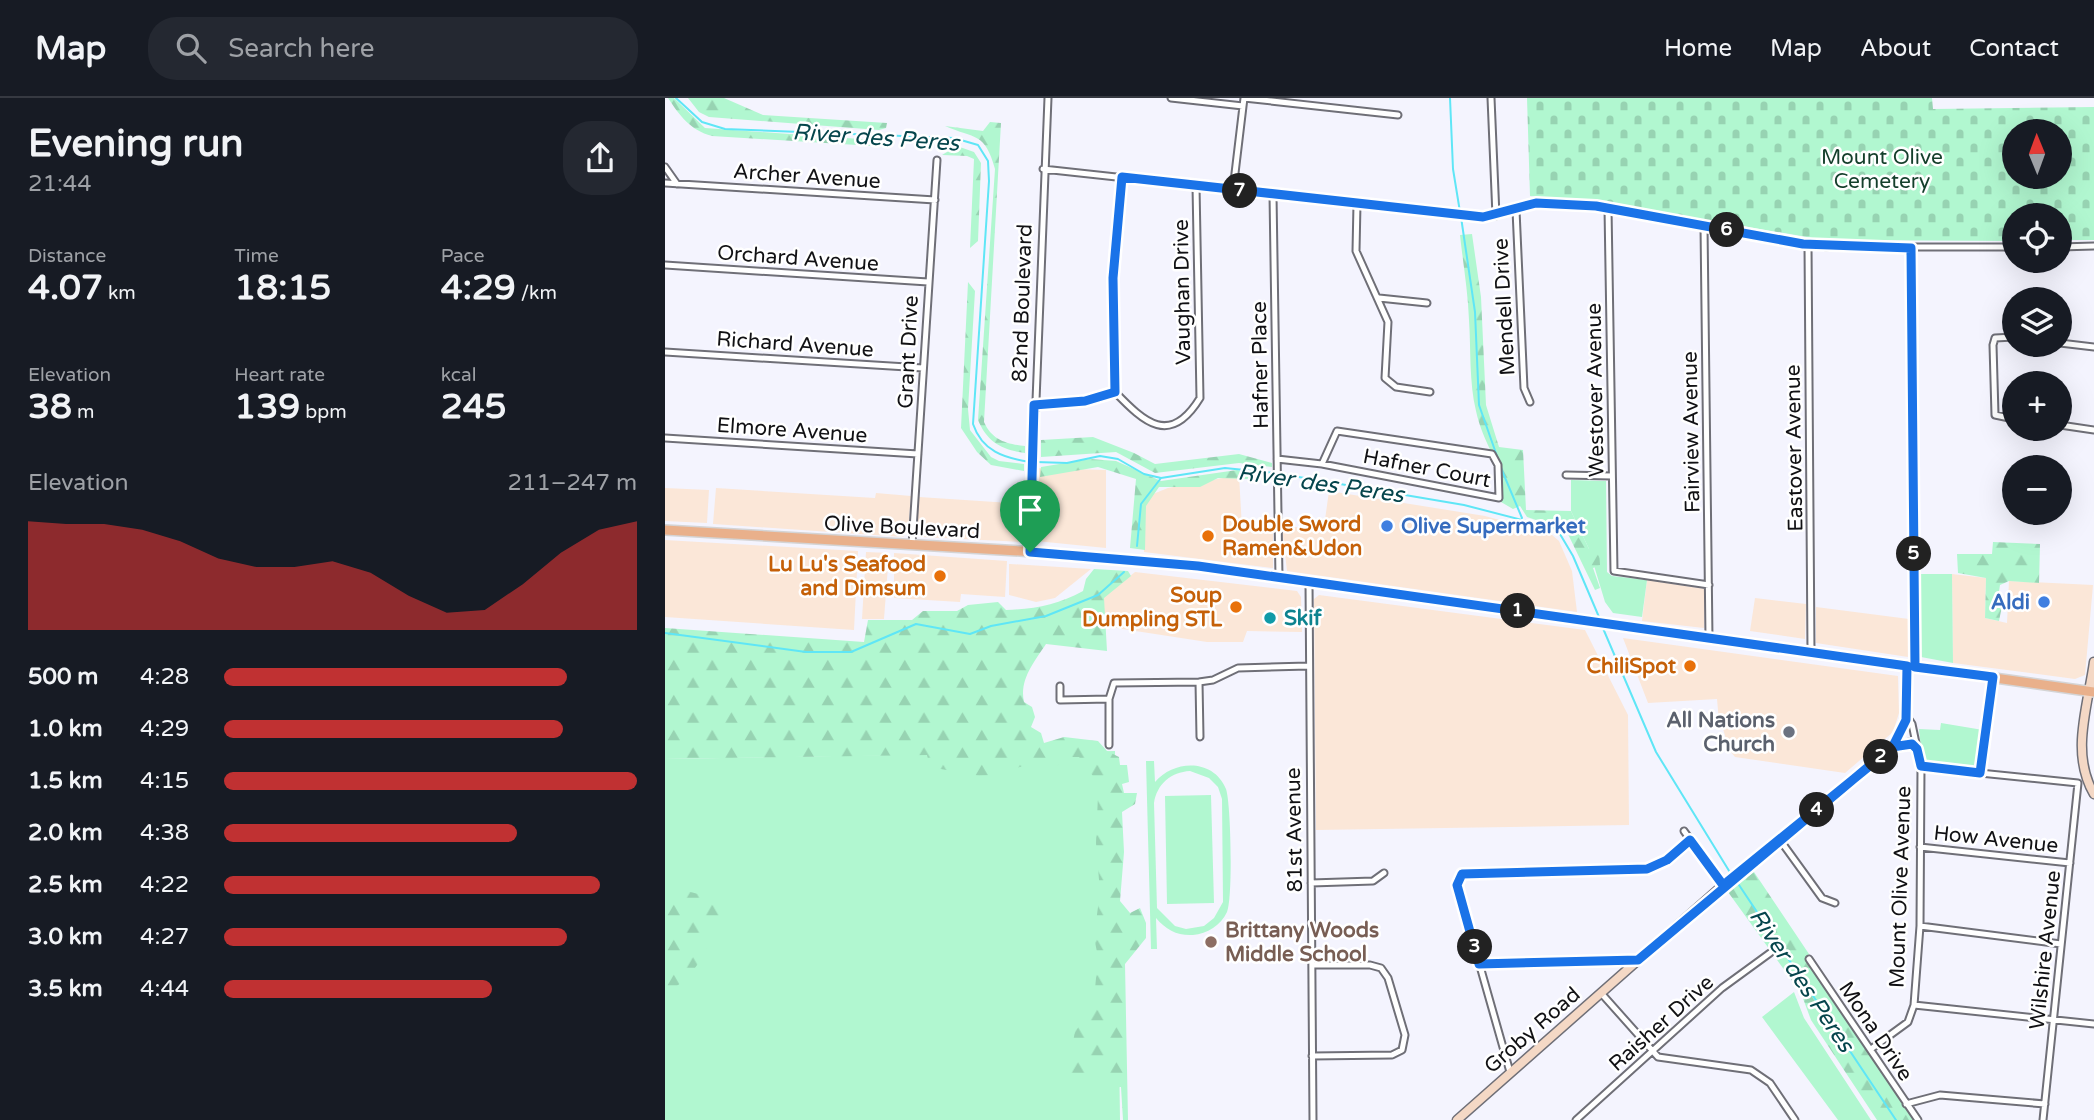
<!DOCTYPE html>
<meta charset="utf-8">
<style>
:root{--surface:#171b24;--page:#242831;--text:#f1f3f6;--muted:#9ea1a6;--line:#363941;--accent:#c03132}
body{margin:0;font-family:"Varela Round",sans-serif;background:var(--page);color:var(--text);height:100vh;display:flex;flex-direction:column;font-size:26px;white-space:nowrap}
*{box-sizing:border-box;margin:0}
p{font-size:23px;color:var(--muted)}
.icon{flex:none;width:38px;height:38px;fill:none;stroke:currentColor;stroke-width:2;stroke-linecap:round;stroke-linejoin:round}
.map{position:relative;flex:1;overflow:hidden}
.drawer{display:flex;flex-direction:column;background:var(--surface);width:665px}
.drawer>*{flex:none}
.needle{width:46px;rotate:359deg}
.controls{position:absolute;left:1337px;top:21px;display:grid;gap:14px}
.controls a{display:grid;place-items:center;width:70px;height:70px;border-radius:50%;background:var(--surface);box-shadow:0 7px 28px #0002;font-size:35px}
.pin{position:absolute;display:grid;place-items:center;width:60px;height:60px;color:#fff;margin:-72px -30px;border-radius:50% 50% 50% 0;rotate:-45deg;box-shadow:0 0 7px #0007}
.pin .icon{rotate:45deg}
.km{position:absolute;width:35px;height:35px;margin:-18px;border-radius:50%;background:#222;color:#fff;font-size:19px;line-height:35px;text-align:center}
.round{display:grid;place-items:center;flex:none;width:74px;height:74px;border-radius:28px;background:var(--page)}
.head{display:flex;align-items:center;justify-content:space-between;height:119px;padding:0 28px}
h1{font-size:38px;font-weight:800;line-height:52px}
.figures{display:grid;grid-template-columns:repeat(3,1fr);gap:10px;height:119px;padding:7px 28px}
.figures div{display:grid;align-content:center}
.figures b{font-size:35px;font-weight:800}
.figures small{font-size:19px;font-weight:400}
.figures p{font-size:19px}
.chart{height:196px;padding:14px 28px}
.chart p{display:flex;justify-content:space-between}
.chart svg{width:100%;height:126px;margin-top:7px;fill:var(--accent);opacity:.7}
ul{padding:0 28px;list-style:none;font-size:23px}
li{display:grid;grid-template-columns:112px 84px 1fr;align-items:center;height:52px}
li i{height:18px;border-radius:9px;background:var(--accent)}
header{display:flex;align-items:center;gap:42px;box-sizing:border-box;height:98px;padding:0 35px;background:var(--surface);border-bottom:2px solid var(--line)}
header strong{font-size:33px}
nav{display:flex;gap:38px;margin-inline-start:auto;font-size:24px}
.search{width:490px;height:63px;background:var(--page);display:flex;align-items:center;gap:18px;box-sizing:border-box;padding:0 24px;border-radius:28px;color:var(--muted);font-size:26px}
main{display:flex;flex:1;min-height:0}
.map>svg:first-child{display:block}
</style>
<header>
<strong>Map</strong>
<div class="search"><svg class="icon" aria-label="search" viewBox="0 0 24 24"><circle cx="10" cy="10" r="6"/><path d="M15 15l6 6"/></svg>Search here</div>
<nav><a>Home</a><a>Map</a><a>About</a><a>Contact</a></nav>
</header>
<main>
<section class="drawer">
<div class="head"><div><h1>Evening run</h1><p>21:44</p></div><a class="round"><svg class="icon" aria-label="share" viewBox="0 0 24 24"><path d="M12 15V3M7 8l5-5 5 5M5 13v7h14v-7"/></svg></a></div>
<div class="figures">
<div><p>Distance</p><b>4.07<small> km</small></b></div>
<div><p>Time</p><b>18:15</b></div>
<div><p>Pace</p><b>4:29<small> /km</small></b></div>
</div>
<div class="figures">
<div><p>Elevation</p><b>38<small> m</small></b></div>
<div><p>Heart rate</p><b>139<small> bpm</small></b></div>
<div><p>kcal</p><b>245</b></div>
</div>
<div class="chart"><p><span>Elevation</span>211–247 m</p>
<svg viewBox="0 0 160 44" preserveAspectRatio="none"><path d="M0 44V6L10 7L20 7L30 9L40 13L50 19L60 22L70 22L80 20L90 24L100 32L110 38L120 37L130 28L140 17L150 9L160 6V44z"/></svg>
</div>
<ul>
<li><b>500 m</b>4:28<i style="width:83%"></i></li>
<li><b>1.0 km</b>4:29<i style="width:82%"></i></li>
<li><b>1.5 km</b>4:15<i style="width:100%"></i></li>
<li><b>2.0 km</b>4:38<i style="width:71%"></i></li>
<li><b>2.5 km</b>4:22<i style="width:91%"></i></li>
<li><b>3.0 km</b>4:27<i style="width:83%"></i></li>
<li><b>3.5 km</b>4:44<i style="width:65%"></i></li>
</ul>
</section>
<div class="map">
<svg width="1429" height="1022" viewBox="0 0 1429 1022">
<defs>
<pattern id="forest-firs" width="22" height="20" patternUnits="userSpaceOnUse" patternTransform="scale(1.75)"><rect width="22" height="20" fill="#b1f7d0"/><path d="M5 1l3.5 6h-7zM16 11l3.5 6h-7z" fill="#97d3b2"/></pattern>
<pattern id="cemetery-stones" width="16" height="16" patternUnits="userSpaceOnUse" patternTransform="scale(1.75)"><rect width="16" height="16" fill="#b1f7d0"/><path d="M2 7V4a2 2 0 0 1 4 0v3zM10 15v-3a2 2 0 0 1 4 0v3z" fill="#97d3b2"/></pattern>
</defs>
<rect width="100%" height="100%" fill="#f4f4fe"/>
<!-- commercial -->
<path fill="#fbe7d8" d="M373,370L441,372V450L371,443Z
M574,377L577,430L608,429V470L479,454L480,408L488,396L503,390Z
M0,390L44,392L42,425L0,423Z
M51,390L210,400L211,395L246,398L243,432L238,439L48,426Z
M664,393L820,418L886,436L894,443L907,473L912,514L622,473L617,429H659Z
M254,399L362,406L360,441L358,444L257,439L252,433Z
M0,442L193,453L189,532L0,519Z
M201,454L224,455L219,521H197Z
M229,455L342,463L340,499L296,496L295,504L229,500Z
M344,466H345L426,471L390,500L371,504L344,497Z
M470,474L632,493L636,499L637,534L582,533L578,544H542L438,528V500Z
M1287,476L1321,480L1320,520L1342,525L1344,483L1428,487L1420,577L1410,581L1288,565Z
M982,482L1040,491L1039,530L977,523Z
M654,497L920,532L963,617L964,727L651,732L649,501Z
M1090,500L1141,506L1140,541L1085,533Z
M1151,509L1244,521L1243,559L1151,545Z
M958,540L1233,578L1234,615L1228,634L1180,675L1070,659L1064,652L1057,627L1054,624L1052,601L983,605Z"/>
<!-- grass -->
<path fill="#b1f7d0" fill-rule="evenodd" d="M906,382L941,383L942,474L947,478L982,482L977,519L948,515L940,504L924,451L906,413Z
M1253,476H1287L1288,565L1256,559Z
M1276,625L1318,632L1311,670L1263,665L1257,660L1254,631L1275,632Z
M450,653L455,1022H0V661Z
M481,663H489L490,684C509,662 548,660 561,691C566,705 568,800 562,814C556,827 542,836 528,837C513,838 501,832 491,820L492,851H486ZM525,673L544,680L553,689L557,701L558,804L549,820L539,828L521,831L510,828L492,810L489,705C492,686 506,674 525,673Z
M546,697L549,805L502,806L500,698Z
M1129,894L1139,920L1206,1022H1173L1097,919Z"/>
<!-- forest -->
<path fill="url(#forest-firs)" d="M3,0H9L40,30L209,42L208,48L47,38C25,32 15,18 3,0Z
M23,0H59L98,17L222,25L221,30L214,32L44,19L34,14Z
M325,24L336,25L319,324C327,342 341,346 360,348V355C337,352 322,344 313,322L330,71C320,34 310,41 280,28L318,33Z
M292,48L309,54L316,65L313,143L305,150L309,61L302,58L277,57Z
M807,136L816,199L821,307L834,349L858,352L861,412L906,413L924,451L934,453L935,467L928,470L935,490L930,492L901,432L862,419L855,408L848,411L836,404C839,364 819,350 811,313C804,284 806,252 804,222C803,194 798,165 795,137Z
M303,184L310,193L303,311L305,332L326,359L334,363L359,366V373L326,367L312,354L296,330Z
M428,339L469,355L490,366L574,356L607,365V369L574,365L490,375L451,354L376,359V342Z
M425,361L451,363L496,383L572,372L607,380V382L553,380L535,389H494L481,408L480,452L465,450L471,381L433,369L375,379L376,369Z
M1328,444L1375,446L1374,485L1344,483L1335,487L1333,500L1337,508L1334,523L1320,520L1321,480L1293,475L1292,456H1327Z
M429,471L463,473L466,478L439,500L442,553L381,546C369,564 354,582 359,604L367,609L370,619L366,629L376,635L379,645L399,639L433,643L442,653L454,659L455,667H462L464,684L457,686L459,695H472L470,706L457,714L459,754L455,803L465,815L475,810L481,825V840L460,866L463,1022H458L456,989L443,990L436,982L406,978L403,972L410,933L428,912L433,859L429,839L435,794L431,745L433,697L430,681L414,659H404L386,672L370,664L330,677L314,678L265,669L262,657L0,661V530L199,544L203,522H247L258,513H292L303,507L333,504L341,512C369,511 393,507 418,493L421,481Z
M1089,774L1144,856L1140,861L1250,1022H1212L1146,922L1136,895L1063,794Z
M25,794C39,797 50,801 56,816C43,845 33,882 0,894V795Z"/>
<!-- cemetery -->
<path fill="url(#cemetery-stones)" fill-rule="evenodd" d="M862,0H1267L1268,11L1429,9V142H1395V117H1349V143L1159,142L943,105L865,98ZM1349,33H1395V79H1349Z"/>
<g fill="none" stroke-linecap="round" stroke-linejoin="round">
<!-- stream -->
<path stroke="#5fe6f6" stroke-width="2" d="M11,0L37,24L60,31L289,40L313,47L323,63L324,83L308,326C317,353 339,360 365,364
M785,0L788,71L795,114
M796,119L810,214L814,307L833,361
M371,364L402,365L435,358L453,361L479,376L496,380L560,370L610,375
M836,370L857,420
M616,376L799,407L892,431L908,458L934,519
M472,448L476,406L496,380
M937,528L991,654L1066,776
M0,535L141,554H186L251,526L305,536L326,528L381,518L433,497L459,474
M1070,781L1231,1022"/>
<defs>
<path id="street" d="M506,0L578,8
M579,0L733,17
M826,0L831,118
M0,69L12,86
M378,71L818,119L871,105L895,106L931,108L1162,149H1349
M0,85L270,102
M568,92L579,0
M608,97L614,480
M692,106L691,153L723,224L720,280L731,289L765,294
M943,110L949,473L1044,487
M851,112L859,290L865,304
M1039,128L1044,540
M1143,146L1146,554
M1395,149L1429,148
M1246,150L1250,569
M0,167L263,184
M714,200L762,205
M1349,239L1330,240L1328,247L1330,317L1349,321
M1395,245L1429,249
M0,254L258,270
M450,294L448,180L457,79
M369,307L420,303L450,294C479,324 505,349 535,300L531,88
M1395,327L1429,332
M0,340L253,356
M612,361L657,366L834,400L833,367L827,356L672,333L657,366
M901,377L947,378
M247,447L272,62
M365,454L383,0
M644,484L648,1022
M534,584L535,639
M395,588V602L444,601
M444,647V601L449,585L534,584L548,582L573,570L643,568
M1256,669L1413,685L1378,1022
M1315,675L1328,579
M1019,733L1058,787
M1115,742L1157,800L1170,805
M1255,749L1405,765
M646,785L708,783L719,775
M1255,828L1396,846
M1144,861L1253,1022
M814,866L973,862
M647,867H705L716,870L723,880L740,937L737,952L727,957L647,958
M936,895L993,959L1086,972L1105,985L1130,1022
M1249,907L1429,926
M1206,951L1243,924L1249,907L1255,828L1256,669L1247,626L1241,617
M845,974L792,787L794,779L802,774L982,771L1002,762L1025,742
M1241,1006L1275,997L1380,1006
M911,1022L1057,890L1105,855"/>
<path id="secondary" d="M1429,564C1423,608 1405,655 1429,696
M1227,649L1244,645L1252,651
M792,1022L1056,789L1228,648L1241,622L1242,568"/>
<path id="primary" d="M0,432L355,453L533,468L1429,594"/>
</defs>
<!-- street casing -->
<use href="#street" stroke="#6f6f77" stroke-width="9"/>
<!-- secondary casing -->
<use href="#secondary" stroke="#6f6f77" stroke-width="11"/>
<!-- primary casing -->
<use href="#primary" stroke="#d4d4d5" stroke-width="12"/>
<!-- street -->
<use href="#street" stroke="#fff" stroke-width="5"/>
<!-- secondary -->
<use href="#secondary" stroke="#f4d8c5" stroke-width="8"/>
<!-- primary -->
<use href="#primary" stroke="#e9b08b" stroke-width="9"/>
</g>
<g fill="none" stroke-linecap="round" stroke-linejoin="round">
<defs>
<path id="route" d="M365,454L533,468L1242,568L1241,622L1228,648L973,862L814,866L792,787L797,776L982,771L1002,762L1025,742L1058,787L1062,784L1217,658L1227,649L1247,646L1252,651L1256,668L1315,675L1328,579L1250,569L1246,150L1138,146L931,108L871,105L818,119L457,79L448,180L450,294L420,303L369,307L365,454"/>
</defs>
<!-- route casing -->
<use href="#route" stroke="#fff" stroke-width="14"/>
<!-- route -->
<use href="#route" stroke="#1a73e8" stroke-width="9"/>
</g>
<!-- markers -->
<g fill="#3f7fe0" stroke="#fff" stroke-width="2.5">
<circle cx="722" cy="428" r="7"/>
<circle cx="1379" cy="504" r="7"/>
</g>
<g fill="#e8710a" stroke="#fff" stroke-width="2.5">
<circle cx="543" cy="438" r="7"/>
<circle cx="275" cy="478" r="7"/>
<circle cx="571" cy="509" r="7"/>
<circle cx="1025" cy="568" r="7"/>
</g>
<circle fill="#0f9aa8" stroke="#fff" stroke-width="2.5" cx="605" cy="520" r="7"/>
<circle fill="#6b7280" stroke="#fff" stroke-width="2.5" cx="1124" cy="634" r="7"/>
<circle fill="#8d6e63" stroke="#fff" stroke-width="2.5" cx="546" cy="844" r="7"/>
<g text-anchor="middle" stroke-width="5" stroke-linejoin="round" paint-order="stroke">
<!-- park labels -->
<g font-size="21" fill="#143f2b" stroke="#fff">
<text x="1217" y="66">Mount Olive<tspan x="1217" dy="24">Cemetery</tspan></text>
</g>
<!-- street labels -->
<g font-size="21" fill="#111114" stroke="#fff">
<text transform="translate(142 78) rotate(4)" y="7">Archer Avenue</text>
<text transform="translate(133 160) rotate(4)" y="7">Orchard Avenue</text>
<text transform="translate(517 194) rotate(-91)" y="7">Vaughan Drive</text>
<text transform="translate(357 205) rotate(-88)" y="7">82nd Boulevard</text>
<text transform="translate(839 209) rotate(-93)" y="7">Mendell Drive</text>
<text transform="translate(130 246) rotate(4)" y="7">Richard Avenue</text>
<text transform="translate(243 254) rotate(-87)" y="7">Grant Drive</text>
<text transform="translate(595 267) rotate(-91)" y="7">Hafner Place</text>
<text transform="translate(930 292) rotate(-91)" y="7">Westover Avenue</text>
<text transform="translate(127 332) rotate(4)" y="7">Elmore Avenue</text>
<text transform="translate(1026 334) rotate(-91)" y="7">Fairview Avenue</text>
<text transform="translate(1129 350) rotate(-91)" y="7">Eastover Avenue</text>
<text transform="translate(762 370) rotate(11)" y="7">Hafner Court</text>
<text transform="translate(237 429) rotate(3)" y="7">Olive Boulevard</text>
<text transform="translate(629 732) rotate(-91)" y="7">81st Avenue</text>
<text transform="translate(1331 741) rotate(6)" y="7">How Avenue</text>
<text transform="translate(1235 789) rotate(-88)" y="7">Mount Olive Avenue</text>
<text transform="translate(1380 852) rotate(-84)" y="7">Wilshire Avenue</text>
<text transform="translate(996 925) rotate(-42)" y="7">Raisher Drive</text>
<text transform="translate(867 932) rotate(-41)" y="7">Groby Road</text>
<text transform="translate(1211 933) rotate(56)" y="7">Mona Drive</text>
</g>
<!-- food labels -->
<g font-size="21" font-weight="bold" fill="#c56008" stroke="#fff" text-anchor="end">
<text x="557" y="433" text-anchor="start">Double Sword<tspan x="557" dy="24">Ramen&amp;Udon</tspan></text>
<text x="261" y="473">Lu Lu's Seafood<tspan x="261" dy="24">and Dimsum</tspan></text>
<text x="557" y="504">Soup<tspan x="557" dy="24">Dumpling STL</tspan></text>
<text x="1011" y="575">ChiliSpot</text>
</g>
<!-- shop labels -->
<g font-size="21" font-weight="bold" fill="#366cbe" stroke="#fff" text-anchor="start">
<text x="736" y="435">Olive Supermarket</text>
<text x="1365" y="511" text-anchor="end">Aldi</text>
</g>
<!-- culture labels -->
<g font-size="21" font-weight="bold" fill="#0d838f" stroke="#fff" text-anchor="start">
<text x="619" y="527">Skif</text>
</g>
<!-- worship labels -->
<g font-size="21" font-weight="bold" fill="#5b616d" stroke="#fff" text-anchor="end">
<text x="1110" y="629">All Nations<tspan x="1110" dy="24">Church</tspan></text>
</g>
<!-- education labels -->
<g font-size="21" font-weight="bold" fill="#785e54" stroke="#fff" text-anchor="start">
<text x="560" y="839">Brittany Woods<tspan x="560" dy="24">Middle School</tspan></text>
</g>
<!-- water labels -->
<g font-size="23" font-style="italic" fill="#05454c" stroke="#fff">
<text transform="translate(211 39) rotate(4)" y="8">River des Peres</text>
<text transform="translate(656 385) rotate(8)" y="8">River des Peres</text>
<text transform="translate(1137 882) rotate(56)" y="8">River des Peres</text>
</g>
</g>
</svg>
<div class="controls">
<a><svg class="needle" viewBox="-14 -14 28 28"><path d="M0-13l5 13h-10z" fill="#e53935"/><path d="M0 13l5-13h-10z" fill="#9ea1a6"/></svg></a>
<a><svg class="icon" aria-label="locate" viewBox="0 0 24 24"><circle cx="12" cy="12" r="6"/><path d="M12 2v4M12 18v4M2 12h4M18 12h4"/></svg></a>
<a><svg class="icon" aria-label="layers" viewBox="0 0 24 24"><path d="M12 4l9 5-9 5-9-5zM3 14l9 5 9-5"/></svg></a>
<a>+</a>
<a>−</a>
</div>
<div class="pin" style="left:365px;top:454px;background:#1e9e55"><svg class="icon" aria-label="arrive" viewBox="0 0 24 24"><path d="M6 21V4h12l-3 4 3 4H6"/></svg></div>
<b class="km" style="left:853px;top:513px">1</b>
<b class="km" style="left:1216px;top:659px">2</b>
<b class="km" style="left:810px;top:849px">3</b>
<b class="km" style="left:1152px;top:712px">4</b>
<b class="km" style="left:1249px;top:456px">5</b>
<b class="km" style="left:1062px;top:132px">6</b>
<b class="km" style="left:575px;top:93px">7</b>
</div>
</main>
